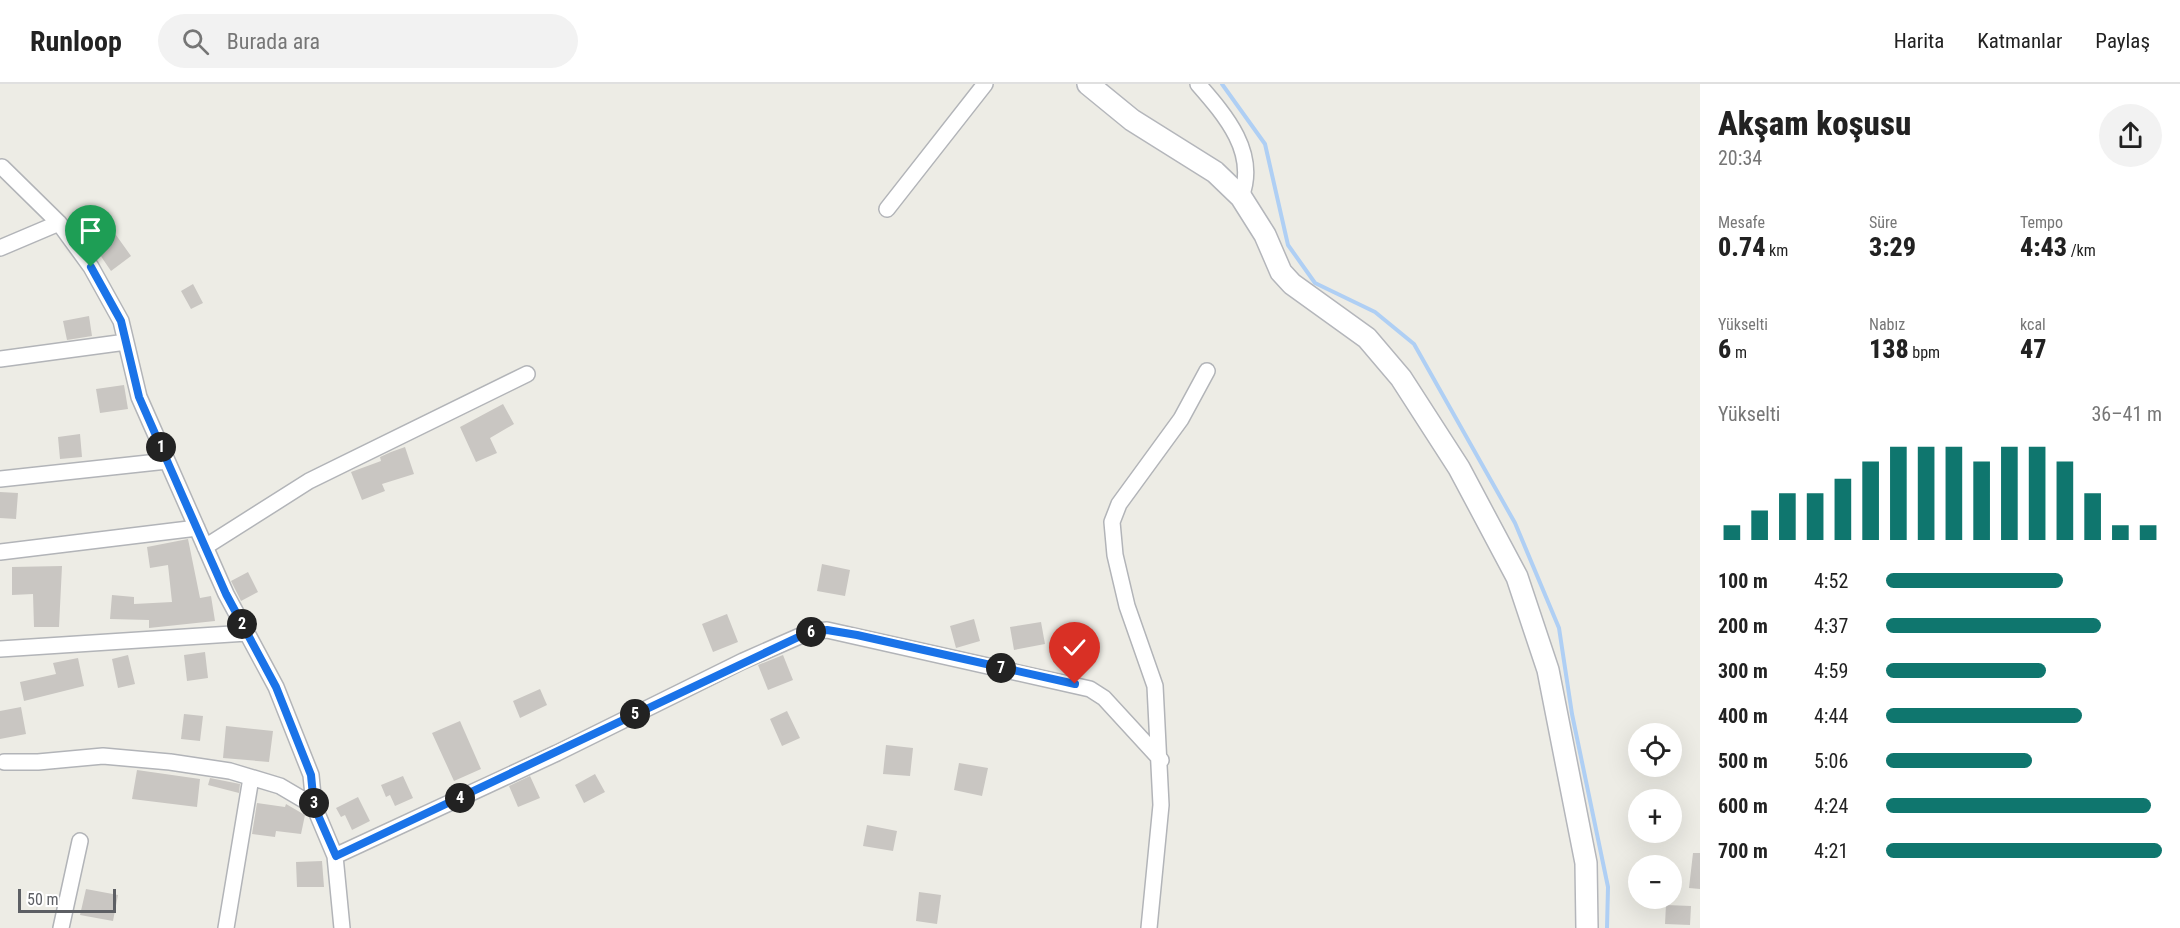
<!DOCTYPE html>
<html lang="tr">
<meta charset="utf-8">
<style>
:root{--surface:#fff;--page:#f2f2f2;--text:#222;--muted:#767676;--line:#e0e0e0;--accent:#0f766e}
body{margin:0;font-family:"Roboto Condensed",sans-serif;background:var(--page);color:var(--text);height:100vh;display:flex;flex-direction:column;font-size:22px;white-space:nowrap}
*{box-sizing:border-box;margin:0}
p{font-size:20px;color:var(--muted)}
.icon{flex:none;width:33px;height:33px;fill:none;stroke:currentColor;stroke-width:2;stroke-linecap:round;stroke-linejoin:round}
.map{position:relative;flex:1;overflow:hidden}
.details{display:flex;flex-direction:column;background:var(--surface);width:480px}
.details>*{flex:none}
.controls{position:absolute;left:1628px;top:639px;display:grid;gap:12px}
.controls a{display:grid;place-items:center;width:54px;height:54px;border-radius:50%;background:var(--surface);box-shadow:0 6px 24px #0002;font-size:30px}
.scale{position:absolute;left:18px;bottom:15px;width:98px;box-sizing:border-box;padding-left:6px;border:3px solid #5d5f64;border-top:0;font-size:16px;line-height:21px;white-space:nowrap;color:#5d5f64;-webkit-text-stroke:4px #fff;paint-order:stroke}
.pin{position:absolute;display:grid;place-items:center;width:51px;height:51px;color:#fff;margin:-62px -26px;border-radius:50% 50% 50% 0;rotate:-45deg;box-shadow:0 0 6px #0007}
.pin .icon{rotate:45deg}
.km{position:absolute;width:30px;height:30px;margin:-15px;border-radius:50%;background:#222;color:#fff;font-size:16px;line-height:30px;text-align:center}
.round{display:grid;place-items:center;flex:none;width:63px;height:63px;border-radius:32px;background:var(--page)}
.summary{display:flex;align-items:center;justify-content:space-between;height:102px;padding:0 18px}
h1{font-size:33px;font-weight:800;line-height:45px}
.metrics{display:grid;grid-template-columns:repeat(3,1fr);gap:9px;height:102px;padding:6px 18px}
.metrics div{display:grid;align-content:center}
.metrics b{font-size:26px;font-weight:800}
.metrics small{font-size:16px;font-weight:400}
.metrics p{font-size:16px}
.chart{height:168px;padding:12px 18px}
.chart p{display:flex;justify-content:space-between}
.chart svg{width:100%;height:108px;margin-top:6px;stroke:var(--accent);stroke-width:6}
ul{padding:0 18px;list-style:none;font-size:20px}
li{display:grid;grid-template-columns:96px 72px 1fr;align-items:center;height:45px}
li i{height:15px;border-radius:8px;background:var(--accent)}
header{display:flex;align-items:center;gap:36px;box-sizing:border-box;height:84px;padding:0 30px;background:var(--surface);border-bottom:2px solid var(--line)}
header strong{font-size:28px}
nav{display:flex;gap:33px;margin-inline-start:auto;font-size:21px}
.search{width:420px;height:54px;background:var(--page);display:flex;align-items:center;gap:15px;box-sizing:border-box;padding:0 21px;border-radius:33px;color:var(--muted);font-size:22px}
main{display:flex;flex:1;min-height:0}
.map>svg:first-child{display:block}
</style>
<header>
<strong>Runloop</strong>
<div class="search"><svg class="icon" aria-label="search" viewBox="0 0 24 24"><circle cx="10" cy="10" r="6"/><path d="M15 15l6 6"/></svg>Burada ara</div>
<nav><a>Harita</a><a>Katmanlar</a><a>Paylaş</a></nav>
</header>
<main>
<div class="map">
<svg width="1700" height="844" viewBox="0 0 1700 844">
<rect width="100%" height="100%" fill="#edece5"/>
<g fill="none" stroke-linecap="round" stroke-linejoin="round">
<!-- stream -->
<path stroke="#afcff4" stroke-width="4" d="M1222,0L1265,60L1288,161L1315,199L1375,228L1414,260L1515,439L1559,544L1572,630L1608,803L1607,844"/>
</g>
<!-- building -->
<path fill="#c9c6c2" d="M116,151L131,172L111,187L96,165Z
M193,200L203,219L191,225L181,207Z
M89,232L92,252L67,256L63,237Z
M124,301L128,325L100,329L96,305Z
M503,320L514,340L490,354L497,369L476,378L460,343Z
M80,350L82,373L60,375L58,353Z
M405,363L414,390L382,400L385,407L362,416L351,388L381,377L380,373L391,368Z
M0,408L18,409L16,435L0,434Z
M188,455L200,514L211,512L215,537L149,544V536L110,535L112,511L134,513V520L172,518L168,481L150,484L147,463Z
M822,480L850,486L845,512L817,507Z
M62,482L59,543H34L33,510L12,511V483Z
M248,488L258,508L241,517L231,497Z
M727,530L738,558L713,568L702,540Z
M974,535L980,557L956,564L950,542Z
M1041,538L1045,560L1014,566L1010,543Z
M205,568L208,594L187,597L184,571Z
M128,571L135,600L118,604L112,575Z
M783,571L793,596L768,606L758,581Z
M78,574L84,602L24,617L20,598L56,590L53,579Z
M540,605L547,621L520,634L513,617Z
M21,623L26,650L0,655V627Z
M787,627L800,654L782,662L770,635Z
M184,630L203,632L200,657L181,655Z
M460,637L481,685L454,697L432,649Z
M226,642L273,647L269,678L223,674Z
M886,661L913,664L910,692L883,690Z
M959,679L988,684L982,712L954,706Z
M137,686L200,695L197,723L132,715Z
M595,690L605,708L584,719L575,701Z
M403,692L413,714L395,722L390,711L386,713L381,701Z
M530,692L540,714L518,723L509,702Z
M210,694L240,700L239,709L208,701Z
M358,713L370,737L352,746L345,731L341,733L336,724Z
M257,719L285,723L286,720L305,731L301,750L276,747L275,753L252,750Z
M867,741L897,747L893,767L863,762Z
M1693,769H1700V805L1689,804Z
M322,777L324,803H297L296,778Z
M86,805L118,811L113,837L80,831Z
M919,808L941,811L937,840L916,837Z
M1666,821L1691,822L1690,841L1665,840Z"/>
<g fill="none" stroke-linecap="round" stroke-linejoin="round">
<defs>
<path id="street" d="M1198,0C1226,32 1258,69 1241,113
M2,83L59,139L91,183L121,237L139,313L226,510L276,603L311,691L314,722
M887,125L985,0
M0,164L59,139
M0,275L126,258
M0,395L167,377
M205,463L309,397L527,290
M0,468L197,444
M0,565L247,549
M4,678H38L103,672L170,678L230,687L280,702L314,722L335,772L342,844
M335,772L557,669L743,577L809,548L827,546L1090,605L1104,614L1161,676
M61,844L80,757
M226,844L251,694
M1149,844L1161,721L1155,602L1127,522L1115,471L1112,438L1119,420L1181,335L1207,287"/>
<path id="secondary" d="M1088,0L1132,36L1215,88L1241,113L1265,151L1281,188L1292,200L1367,254L1401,294L1459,384L1517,493L1548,586L1586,779L1587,844"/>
</defs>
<!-- street casing -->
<use href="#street" stroke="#b2b4b8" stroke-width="18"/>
<!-- secondary casing -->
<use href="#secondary" stroke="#b4b6bb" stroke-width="24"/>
<!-- street -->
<use href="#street" stroke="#fff" stroke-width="15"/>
<!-- secondary -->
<use href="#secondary" stroke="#fff" stroke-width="21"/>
</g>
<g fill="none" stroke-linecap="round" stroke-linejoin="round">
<defs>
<path id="route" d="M91,183L121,237L139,313L183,413L226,510L276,603L311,691L314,722L336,772L809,548L827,546L857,551L1075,600"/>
</defs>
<!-- route casing -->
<use href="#route" stroke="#fff" stroke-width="12"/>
<!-- route -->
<use href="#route" stroke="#1a73e8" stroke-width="8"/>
</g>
</svg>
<div class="controls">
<a><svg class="icon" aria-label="locate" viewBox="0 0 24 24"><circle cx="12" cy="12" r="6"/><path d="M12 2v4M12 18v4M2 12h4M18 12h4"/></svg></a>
<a>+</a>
<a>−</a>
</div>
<div class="scale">50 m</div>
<div class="pin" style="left:91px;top:183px;background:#1e9e55"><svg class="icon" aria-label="arrive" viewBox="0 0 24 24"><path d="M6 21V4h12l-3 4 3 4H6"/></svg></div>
<div class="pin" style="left:1075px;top:600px;background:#d93025"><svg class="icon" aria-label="check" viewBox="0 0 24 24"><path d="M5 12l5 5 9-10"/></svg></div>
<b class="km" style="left:161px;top:363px">1</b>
<b class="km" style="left:242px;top:540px">2</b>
<b class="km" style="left:314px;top:719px">3</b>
<b class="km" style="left:460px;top:714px">4</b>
<b class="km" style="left:635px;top:630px">5</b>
<b class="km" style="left:811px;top:548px">6</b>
<b class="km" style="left:1001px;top:584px">7</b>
</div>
<section class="details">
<div class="summary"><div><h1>Akşam koşusu</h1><p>20:34</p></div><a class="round"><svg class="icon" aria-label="share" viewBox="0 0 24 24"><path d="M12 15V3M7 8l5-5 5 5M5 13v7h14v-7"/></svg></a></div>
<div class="metrics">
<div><p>Mesafe</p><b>0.74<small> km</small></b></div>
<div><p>Süre</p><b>3:29</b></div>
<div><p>Tempo</p><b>4:43<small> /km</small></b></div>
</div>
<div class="metrics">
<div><p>Yükselti</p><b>6<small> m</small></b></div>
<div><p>Nabız</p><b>138<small> bpm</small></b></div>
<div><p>kcal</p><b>47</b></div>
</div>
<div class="chart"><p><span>Yükselti</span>36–41 m</p>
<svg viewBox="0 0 160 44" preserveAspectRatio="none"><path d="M5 44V38M15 44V32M25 44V25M35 44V25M45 44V19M55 44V12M65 44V6M75 44V6M85 44V6M95 44V12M105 44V6M115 44V6M125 44V12M135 44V25M145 44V38M155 44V38"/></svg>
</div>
<ul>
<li><b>100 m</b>4:52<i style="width:64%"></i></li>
<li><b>200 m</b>4:37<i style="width:78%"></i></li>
<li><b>300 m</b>4:59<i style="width:58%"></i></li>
<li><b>400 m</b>4:44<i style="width:71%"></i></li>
<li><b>500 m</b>5:06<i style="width:53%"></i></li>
<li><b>600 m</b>4:24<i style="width:96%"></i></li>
<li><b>700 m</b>4:21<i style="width:100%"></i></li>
</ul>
</section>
</main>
